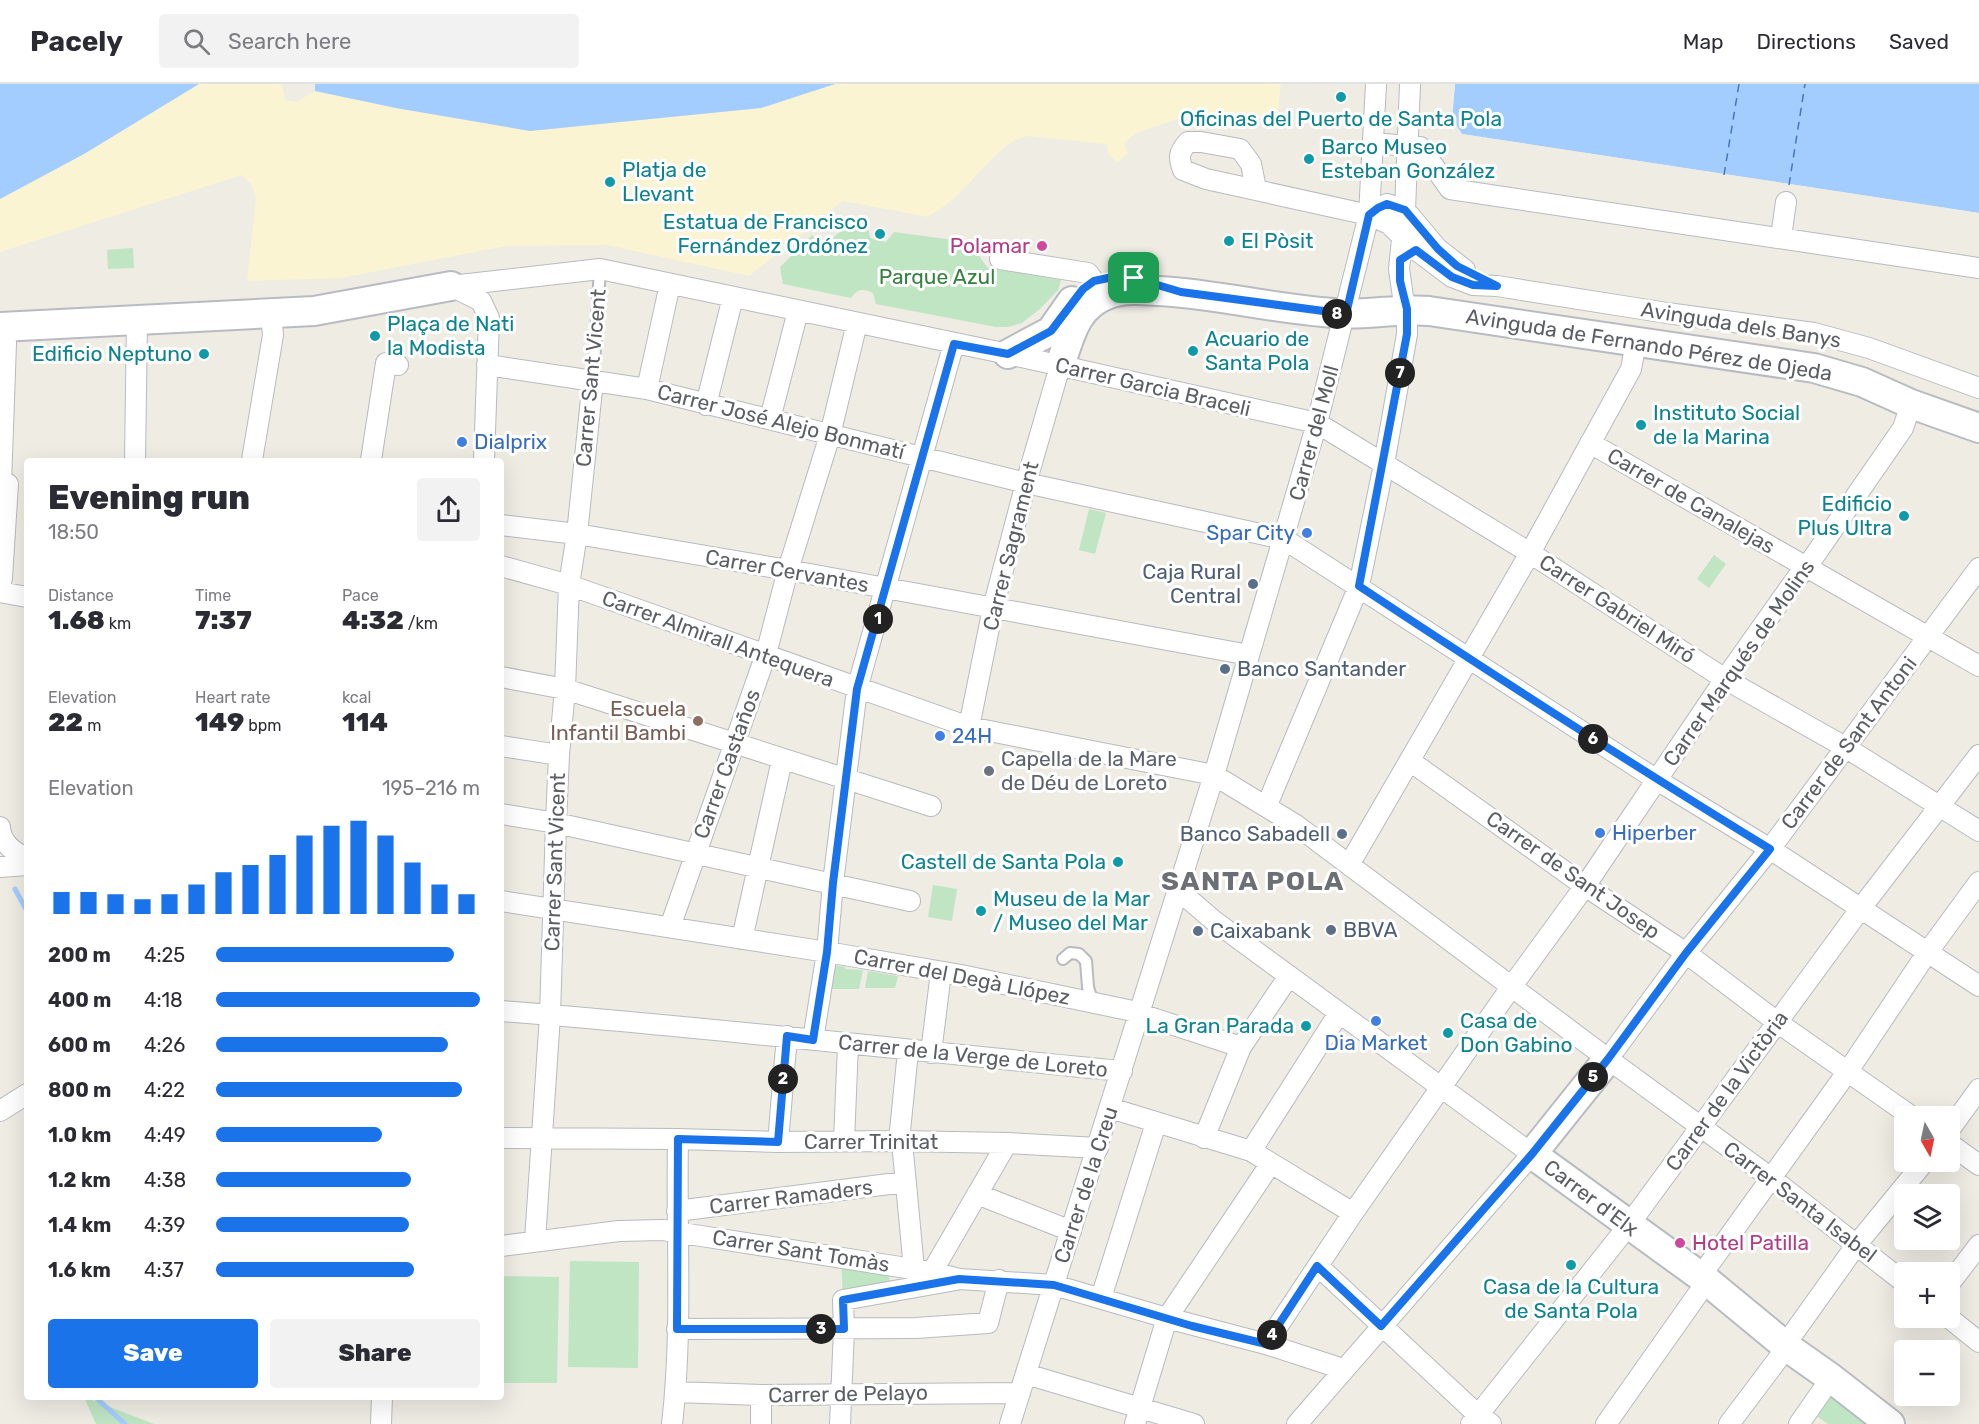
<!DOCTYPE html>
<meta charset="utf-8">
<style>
:root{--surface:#fff;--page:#f2f2f3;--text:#2b2b33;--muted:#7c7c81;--line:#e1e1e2;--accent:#1a73e8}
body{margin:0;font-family:Rubik,sans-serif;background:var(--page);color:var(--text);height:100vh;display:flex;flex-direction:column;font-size:22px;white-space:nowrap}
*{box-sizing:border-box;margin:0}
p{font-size:20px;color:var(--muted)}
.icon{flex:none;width:33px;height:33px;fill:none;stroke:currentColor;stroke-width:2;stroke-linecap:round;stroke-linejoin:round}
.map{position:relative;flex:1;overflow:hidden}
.details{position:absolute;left:24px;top:374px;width:480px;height:942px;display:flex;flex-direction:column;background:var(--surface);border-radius:6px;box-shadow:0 6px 24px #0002}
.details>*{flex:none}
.needle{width:39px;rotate:171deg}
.controls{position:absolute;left:1894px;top:1022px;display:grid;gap:12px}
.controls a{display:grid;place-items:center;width:66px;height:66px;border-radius:6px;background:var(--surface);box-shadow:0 6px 24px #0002;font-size:30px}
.pin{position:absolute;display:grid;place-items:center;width:51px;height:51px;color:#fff;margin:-26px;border-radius:12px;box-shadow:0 3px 9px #0006}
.km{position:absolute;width:30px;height:30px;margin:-15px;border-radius:50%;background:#222;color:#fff;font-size:16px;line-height:30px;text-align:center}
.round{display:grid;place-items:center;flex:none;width:63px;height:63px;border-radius:6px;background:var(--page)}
.overview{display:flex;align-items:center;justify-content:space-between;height:102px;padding:0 24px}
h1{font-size:33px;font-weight:800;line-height:45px}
.stats{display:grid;grid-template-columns:repeat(3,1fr);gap:9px;height:102px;padding:6px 24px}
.stats div{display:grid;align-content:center}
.stats b{font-size:26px;font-weight:800}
.stats small{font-size:16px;font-weight:400}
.stats p{font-size:16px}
.chart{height:168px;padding:12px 24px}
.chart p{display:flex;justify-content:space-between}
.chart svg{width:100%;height:108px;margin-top:6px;stroke:var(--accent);stroke-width:6}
.cta{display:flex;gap:12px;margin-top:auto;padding:12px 24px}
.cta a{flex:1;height:69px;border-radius:6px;background:var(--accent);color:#fff;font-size:24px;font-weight:800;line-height:69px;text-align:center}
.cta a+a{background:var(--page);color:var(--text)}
ul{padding:0 24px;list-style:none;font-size:20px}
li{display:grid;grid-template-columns:96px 72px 1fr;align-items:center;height:45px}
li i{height:15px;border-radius:8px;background:var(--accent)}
header{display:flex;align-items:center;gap:36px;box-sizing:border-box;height:84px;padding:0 30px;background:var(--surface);border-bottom:2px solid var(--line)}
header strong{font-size:28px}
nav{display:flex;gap:33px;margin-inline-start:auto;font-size:21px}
.search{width:420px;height:54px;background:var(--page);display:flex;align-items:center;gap:15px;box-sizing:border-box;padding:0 21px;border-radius:6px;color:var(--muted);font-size:22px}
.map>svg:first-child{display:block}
</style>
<header>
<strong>Pacely</strong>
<div class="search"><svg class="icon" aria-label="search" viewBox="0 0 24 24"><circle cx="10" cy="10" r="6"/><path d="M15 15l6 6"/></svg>Search here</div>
<nav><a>Map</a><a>Directions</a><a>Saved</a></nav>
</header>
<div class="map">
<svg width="1979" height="1340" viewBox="0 0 1979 1340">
<rect width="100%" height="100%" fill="#eeece3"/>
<!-- green -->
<path fill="#bfe5c3" d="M850,140L868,143L870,154L886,158L894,148L968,158L971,160L987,183L1061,196L1058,206L1041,224L1022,239L1008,243H996L876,220L873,209C863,204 857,205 851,214L783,200L780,183L812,151L821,163Z
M133,164L134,184L108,185L107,166Z
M1089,425L1106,429L1095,470L1079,466Z
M1714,471L1726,480L1709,504L1697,495Z
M933,801L957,805L952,837L928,833Z
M834,881L845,883V885L863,886L859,905H831Z
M868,887L898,892L895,904H865Z
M841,1174L890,1181L889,1208L843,1216Z
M570,1177L639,1178L638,1284L568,1283Z
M501,1192L559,1193L557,1299H501Z
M1828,1311L1865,1340H1828L1815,1331Z
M84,1313L154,1340H96Z"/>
<!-- sand -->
<path fill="#faf4d2" d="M199,0H282L285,16L296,18L315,7L396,24L530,47L761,24L835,0H1281L1277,36L1198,28L1136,49L1124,59L1128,69L1117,79L1108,69L1107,61L1104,60L1029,52C1001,55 973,99 951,117C944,123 936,127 928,133L843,117L749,192L607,161L506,162L341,194L247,197L256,115L252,101L242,91L0,168V115L84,70Z"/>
<!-- water -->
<path fill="#a3cdfe" d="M0,0H199L84,70L0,115Z
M315,0H835L761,24L530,47L396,24L315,7Z
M1455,0H1979V129L1462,50L1452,35Z"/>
<!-- pier -->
<path fill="#eeece3" d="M1452,0H1455L1452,35L1462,50L1979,129V132L1461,53L1449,36Z"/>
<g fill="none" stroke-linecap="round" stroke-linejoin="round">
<!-- stream -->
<path stroke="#a3cdfe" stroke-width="5" d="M15,805L27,827
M94,1312L125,1340"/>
<!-- ferry -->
<path stroke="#4575c1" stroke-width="1.5" stroke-dasharray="8 6" stroke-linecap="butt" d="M1724,91L1739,0
M1789,101L1805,0"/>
<defs>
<path id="lane" d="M593,296L600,185
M1063,875L1070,869L1079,870L1086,877L1088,903L1091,913L1096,917"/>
<path id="street" d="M1373,59L1420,63L1450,105L1979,184
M1256,105L1251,80L1240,65L1201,58H1188C1179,68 1178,73 1183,86L1206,95L1369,131L1389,140L1416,166L1452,193L1473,201L1497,202L1667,229L1814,249L1869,264L1979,304
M1369,131L1378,124L1387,120L1405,126L1438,165L1465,186
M1781,153L1786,118
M1000,175L1088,189L1094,197
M451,202L600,185L1008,270L1317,339L1530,469L1725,595L1845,663L1979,747
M451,202L481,217L489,234L484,376
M487,281L647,305L1026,399L1284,455L1657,696L1770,765L1979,902
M647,305L670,200
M706,321L733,213
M770,335L798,227
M1590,359L1979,582
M135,376L137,237
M252,376L273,251L272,239L268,230
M371,376L386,279L398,281
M1,400L6,259L4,242
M501,441L577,450L788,486L1249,571
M501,482L569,501L969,643L1214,691L1296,741L1608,975L1771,1094L1905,1199
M0,501L2,494L8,400
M0,508L27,513
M501,593L565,605L931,722
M969,643L993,524L1026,399L1060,282
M501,662L559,671
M1410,677L1585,802L1686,869L1777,938L1911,1032
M1267,721L1359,502L1384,380L1407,250V225L1403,213L1399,185L1405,126L1410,0
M501,730L556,739L910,817
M0,743C1,759 13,768 27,774
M1349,781L1530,469L1631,285L1636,258
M0,783L27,781
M1177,805L1213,836L1532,1070L1297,1340
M501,817L827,868L961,891L1128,926L1241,963
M670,843L766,570L788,486L830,351L857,239
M742,855L782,676
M501,927C708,943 915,967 1122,987
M813,956L827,868L833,799L857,605L954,259
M931,969L941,888
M1608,975L1686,869L1770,765L1979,484
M1110,1024L1251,1067L1353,1129
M0,1027L27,1010
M1950,1045L1979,1005
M501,1054L678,1055L778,1058L899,1057L1007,1059L1098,1064
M1204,1054L1241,963L1289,892
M844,1057L848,960
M899,1057L908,967
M778,1058L787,952
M902,1058L914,1185
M1950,1060L1979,1081
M1251,1067L1339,929
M1271,1079L1167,1234L1266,1260L1343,1285
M977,1110L1071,1147
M677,1127L905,1098
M535,1157L550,931L556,739L559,671L565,605L569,501L577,450L593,296
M501,1162L619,1147L663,1146L932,1188L959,1195L1054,1201L1167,1234L1135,1340
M1318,1182L1478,1331L1491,1340
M932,1188L1007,1059
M1700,1193L1848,987L1927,869L1979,798
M1950,1199L1979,1161
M1101,1214L1156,1039
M1948,1233L1979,1258
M677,1245L916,1244L988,1239L999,1196
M1266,1260L1353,1129L1512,902L1585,802L1725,595L1796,495L1806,484L1903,344L1911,320
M1785,1261L1857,1160L1925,1077
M1026,1290L1194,1340
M676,1308L761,1311L1020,1309
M381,1340L382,1312
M672,1340C683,1246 676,1149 678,1055
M761,1340V1311
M840,1340L844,1245L843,1216L956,1196
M1010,1340L1214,691L1317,339L1369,131L1376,0
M1471,1340L1628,1142L1861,824L1979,671
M1606,1340L1707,1197
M1729,1340L1787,1263
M1799,1340L1831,1294"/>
<path id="secondary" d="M0,243L314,227L451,202
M1008,270L1051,247L1072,217
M1060,282C1070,252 1076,221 1109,210C1125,204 1143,206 1159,207C1217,210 1274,225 1333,229C1365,232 1397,224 1429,227L1814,284L1862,298L1911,320L1979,344
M1608,975L1532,1070L1707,1197L1787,1263L1831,1294L1890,1340"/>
</defs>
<!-- lane casing -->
<use href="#lane" stroke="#b8babf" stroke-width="14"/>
<!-- street casing -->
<use href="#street" stroke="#b8babf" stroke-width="22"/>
<!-- secondary casing -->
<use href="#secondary" stroke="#b8bbc1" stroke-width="32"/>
<!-- lane -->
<use href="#lane" stroke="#fff" stroke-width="10"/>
<!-- street -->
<use href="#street" stroke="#fff" stroke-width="20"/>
<!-- secondary -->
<use href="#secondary" stroke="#fff" stroke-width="28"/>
</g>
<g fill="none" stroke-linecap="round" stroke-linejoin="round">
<defs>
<path id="route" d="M1387,120L1405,126L1438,165L1457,182L1497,202L1473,201L1452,193L1416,166L1400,176V197L1407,225V250L1359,502C1495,592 1631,680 1770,765L1686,869L1608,975L1532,1070L1381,1242L1317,1182L1266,1260L1192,1242L1054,1201L959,1195L843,1216L844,1245H677L678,1055L778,1058L787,952L813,956L827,868L833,799L857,605L954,260L1008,270L1051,247L1083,205L1094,197L1108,194H1134L1181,208L1346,230L1369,131L1378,124Z"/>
</defs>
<!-- route casing -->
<use href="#route" stroke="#fff" stroke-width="12"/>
<!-- route -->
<use href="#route" stroke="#1a73e8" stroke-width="8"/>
</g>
<!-- markers -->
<g fill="#0f9aa8" stroke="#fff" stroke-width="2">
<circle cx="1341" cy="13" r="6"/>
<circle cx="1309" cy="75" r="6"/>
<circle cx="610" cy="98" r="6"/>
<circle cx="880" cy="150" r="6"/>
<circle cx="1229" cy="157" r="6"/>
<circle cx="375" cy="252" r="6"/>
<circle cx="1193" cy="267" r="6"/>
<circle cx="204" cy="270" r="6"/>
<circle cx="1641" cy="341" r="6"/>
<circle cx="1904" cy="432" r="6"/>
<circle cx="1118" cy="778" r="6"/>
<circle cx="981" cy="827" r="6"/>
<circle cx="1306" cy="942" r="6"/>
<circle cx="1448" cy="949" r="6"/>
<circle cx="1571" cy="1181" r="6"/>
</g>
<g fill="#d1479c" stroke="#fff" stroke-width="2">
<circle cx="1042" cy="162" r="6"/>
<circle cx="1680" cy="1159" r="6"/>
</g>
<g fill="#3f7fe0" stroke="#fff" stroke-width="2">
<circle cx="462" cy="358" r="6"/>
<circle cx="1307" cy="449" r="6"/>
<circle cx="940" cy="652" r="6"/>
<circle cx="1600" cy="749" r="6"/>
<circle cx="1376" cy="937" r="6"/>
</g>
<g fill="#5c6f8a" stroke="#fff" stroke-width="2">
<circle cx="1253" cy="500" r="6"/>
<circle cx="1225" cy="585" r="6"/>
<circle cx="1342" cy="750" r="6"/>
<circle cx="1331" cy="846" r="6"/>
<circle cx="1198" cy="847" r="6"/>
</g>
<circle fill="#8d6e63" stroke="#fff" stroke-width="2" cx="698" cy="637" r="6"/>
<circle fill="#6b7280" stroke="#fff" stroke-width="2" cx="989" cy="687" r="6"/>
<g text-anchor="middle" stroke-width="6" stroke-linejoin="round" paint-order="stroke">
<!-- culture labels -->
<g font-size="21" fill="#0d838f" stroke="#fff" text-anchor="start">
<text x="1341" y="42" text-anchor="middle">Oficinas del Puerto de Santa Pola</text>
<text x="1321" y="70">Barco Museo<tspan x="1321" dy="24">Esteban González</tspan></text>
<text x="622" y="93">Platja de<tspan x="622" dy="24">Llevant</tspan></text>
<text x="868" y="145" text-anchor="end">Estatua de Francisco<tspan x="868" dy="24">Fernández Ordónez</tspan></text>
<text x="1241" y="164">El Pòsit</text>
<text x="387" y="247">Plaça de Nati<tspan x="387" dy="24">la Modista</tspan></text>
<text x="1205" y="262">Acuario de<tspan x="1205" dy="24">Santa Pola</tspan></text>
<text x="192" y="277" text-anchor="end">Edificio Neptuno</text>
<text x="1653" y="336">Instituto Social<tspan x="1653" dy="24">de la Marina</tspan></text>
<text x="1892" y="427" text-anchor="end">Edificio<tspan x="1892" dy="24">Plus Ultra</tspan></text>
<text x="1106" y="785" text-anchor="end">Castell de Santa Pola</text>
<text x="993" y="822">Museu de la Mar<tspan x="993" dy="24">/ Museo del Mar</tspan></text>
<text x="1460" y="944">Casa de<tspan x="1460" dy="24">Don Gabino</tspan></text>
<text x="1294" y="949" text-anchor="end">La Gran Parada</text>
<text x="1571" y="1210" text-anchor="middle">Casa de la Cultura<tspan x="1571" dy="24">de Santa Pola</tspan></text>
</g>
<!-- hotel labels -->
<g font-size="21" fill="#b23c85" stroke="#fff" text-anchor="end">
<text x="1030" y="169">Polamar</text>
<text x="1692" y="1166" text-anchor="start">Hotel Patilla</text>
</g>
<!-- park labels -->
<g font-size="21" fill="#358140" stroke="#fff">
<text x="937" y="200">Parque Azul</text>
</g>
<!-- street labels -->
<g font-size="21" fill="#5b5e63" stroke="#fff">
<text transform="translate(1741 241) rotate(9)" y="7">Avinguda dels Banys</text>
<text transform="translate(1649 261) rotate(9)" y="7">Avinguda de Fernando Pérez de Ojeda</text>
<text transform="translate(591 294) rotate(-85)" y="7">Carrer Sant Vicent</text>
<text transform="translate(1153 303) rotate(13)" y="7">Carrer Garcia Braceli</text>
<text transform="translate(781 338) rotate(14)" y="7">Carrer José Alejo Bonmatí</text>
<text transform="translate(1314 349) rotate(-75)" y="7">Carrer del Moll</text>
<text transform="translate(1691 417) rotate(30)" y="7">Carrer de Canalejas</text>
<text transform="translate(1011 462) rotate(-76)" y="7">Carrer Sagrament</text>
<text transform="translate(787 487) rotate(10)" y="7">Carrer Cervantes</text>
<text transform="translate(1617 525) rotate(33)" y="7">Carrer Gabriel Miró</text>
<text transform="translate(718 555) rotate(20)" y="7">Carrer Almirall Antequera</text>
<text transform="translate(1739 579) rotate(-55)" y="7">Carrer Marqués de Molins</text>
<text transform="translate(1849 659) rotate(-53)" y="7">Carrer de Sant Antoni</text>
<text transform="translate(727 680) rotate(-70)" y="7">Carrer Castaños</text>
<text transform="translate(555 778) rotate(-88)" y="7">Carrer Sant Vicent</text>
<text transform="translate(1573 791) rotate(35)" y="7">Carrer de Sant Josep</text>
<text transform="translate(962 893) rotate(11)" y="7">Carrer del Degà Llópez</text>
<text transform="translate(973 972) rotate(6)" y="7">Carrer de la Verge de Loreto</text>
<text transform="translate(1727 1007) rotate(-54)" y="7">Carrer de la Victòria</text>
<text x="871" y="1065">Carrer Trinitat</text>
<text transform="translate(1086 1101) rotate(-72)" y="7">Carrer de la Creu</text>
<text transform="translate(791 1113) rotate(-7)" y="7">Carrer Ramaders</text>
<text transform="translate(1591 1114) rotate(37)" y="7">Carrer d'Elx</text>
<text transform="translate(1800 1118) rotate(37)" y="7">Carrer Santa Isabel</text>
<text transform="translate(801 1167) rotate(9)" y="7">Carrer Sant Tomàs</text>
<text transform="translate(848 1310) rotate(-1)" y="7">Carrer de Pelayo</text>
</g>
<!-- shop labels -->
<g font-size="21" fill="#366cbe" stroke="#fff" text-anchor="start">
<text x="474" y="365">Dialprix</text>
<text x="1295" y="456" text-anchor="end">Spar City</text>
<text x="952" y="659">24H</text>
<text x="1612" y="756">Hiperber</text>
<text x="1376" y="966" text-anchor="middle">Dia Market</text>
</g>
<!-- service labels -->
<g font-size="21" fill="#4e5e75" stroke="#fff" text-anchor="start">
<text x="1241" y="495" text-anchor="end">Caja Rural<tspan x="1241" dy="24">Central</tspan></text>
<text x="1237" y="592">Banco Santander</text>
<text x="1330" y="757" text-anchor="end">Banco Sabadell</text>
<text x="1343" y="853">BBVA</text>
<text x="1210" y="854">Caixabank</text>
</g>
<!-- education labels -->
<g font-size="21" fill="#785e54" stroke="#fff" text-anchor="end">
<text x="686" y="632">Escuela<tspan x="686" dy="24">Infantil Bambi</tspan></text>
</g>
<!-- worship labels -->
<g font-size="21" fill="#5b616d" stroke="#fff" text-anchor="start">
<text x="1001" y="682">Capella de la Mare<tspan x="1001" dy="24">de Déu de Loreto</tspan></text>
</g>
<!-- district labels -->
<g font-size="27" font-weight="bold" letter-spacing="1.5" fill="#6c7075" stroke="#fff">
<text x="1253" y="806">SANTA POLA</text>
</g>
</g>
</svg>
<div class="controls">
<a><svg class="needle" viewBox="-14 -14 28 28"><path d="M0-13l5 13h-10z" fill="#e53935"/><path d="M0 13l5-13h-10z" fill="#7c7c81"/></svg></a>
<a><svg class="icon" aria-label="layers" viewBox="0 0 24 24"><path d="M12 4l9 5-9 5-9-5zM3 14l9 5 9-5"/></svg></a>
<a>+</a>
<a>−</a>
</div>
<div class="pin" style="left:1134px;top:194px;background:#1e9e55"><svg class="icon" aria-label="arrive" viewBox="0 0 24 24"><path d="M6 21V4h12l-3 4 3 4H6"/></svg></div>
<b class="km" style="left:878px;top:535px">1</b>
<b class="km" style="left:783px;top:995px">2</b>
<b class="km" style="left:821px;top:1245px">3</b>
<b class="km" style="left:1272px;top:1251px">4</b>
<b class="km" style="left:1593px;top:993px">5</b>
<b class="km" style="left:1593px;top:655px">6</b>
<b class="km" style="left:1400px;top:289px">7</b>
<b class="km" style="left:1337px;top:230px">8</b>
<section class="details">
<div class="overview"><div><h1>Evening run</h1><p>18:50</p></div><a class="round"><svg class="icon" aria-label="share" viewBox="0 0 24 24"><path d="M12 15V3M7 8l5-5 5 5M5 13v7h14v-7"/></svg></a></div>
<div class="stats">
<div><p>Distance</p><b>1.68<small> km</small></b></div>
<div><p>Time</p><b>7:37</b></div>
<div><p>Pace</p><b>4:32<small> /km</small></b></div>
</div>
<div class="stats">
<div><p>Elevation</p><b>22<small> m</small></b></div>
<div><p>Heart rate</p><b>149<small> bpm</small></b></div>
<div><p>kcal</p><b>114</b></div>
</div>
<div class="chart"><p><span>Elevation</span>195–216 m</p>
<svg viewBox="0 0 160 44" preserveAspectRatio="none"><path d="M5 44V35M15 44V35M25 44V36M35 44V38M45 44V36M55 44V32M65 44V27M75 44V24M85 44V20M95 44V12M105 44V8M115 44V6M125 44V12M135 44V23M145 44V32M155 44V36"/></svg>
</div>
<ul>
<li><b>200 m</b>4:25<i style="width:90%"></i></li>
<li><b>400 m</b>4:18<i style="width:100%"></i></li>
<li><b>600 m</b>4:26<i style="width:88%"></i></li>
<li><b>800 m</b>4:22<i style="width:93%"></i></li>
<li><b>1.0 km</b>4:49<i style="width:63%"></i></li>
<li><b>1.2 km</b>4:38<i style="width:74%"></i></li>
<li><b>1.4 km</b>4:39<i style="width:73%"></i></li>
<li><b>1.6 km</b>4:37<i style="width:75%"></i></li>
</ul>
<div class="cta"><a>Save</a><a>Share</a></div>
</section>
</div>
